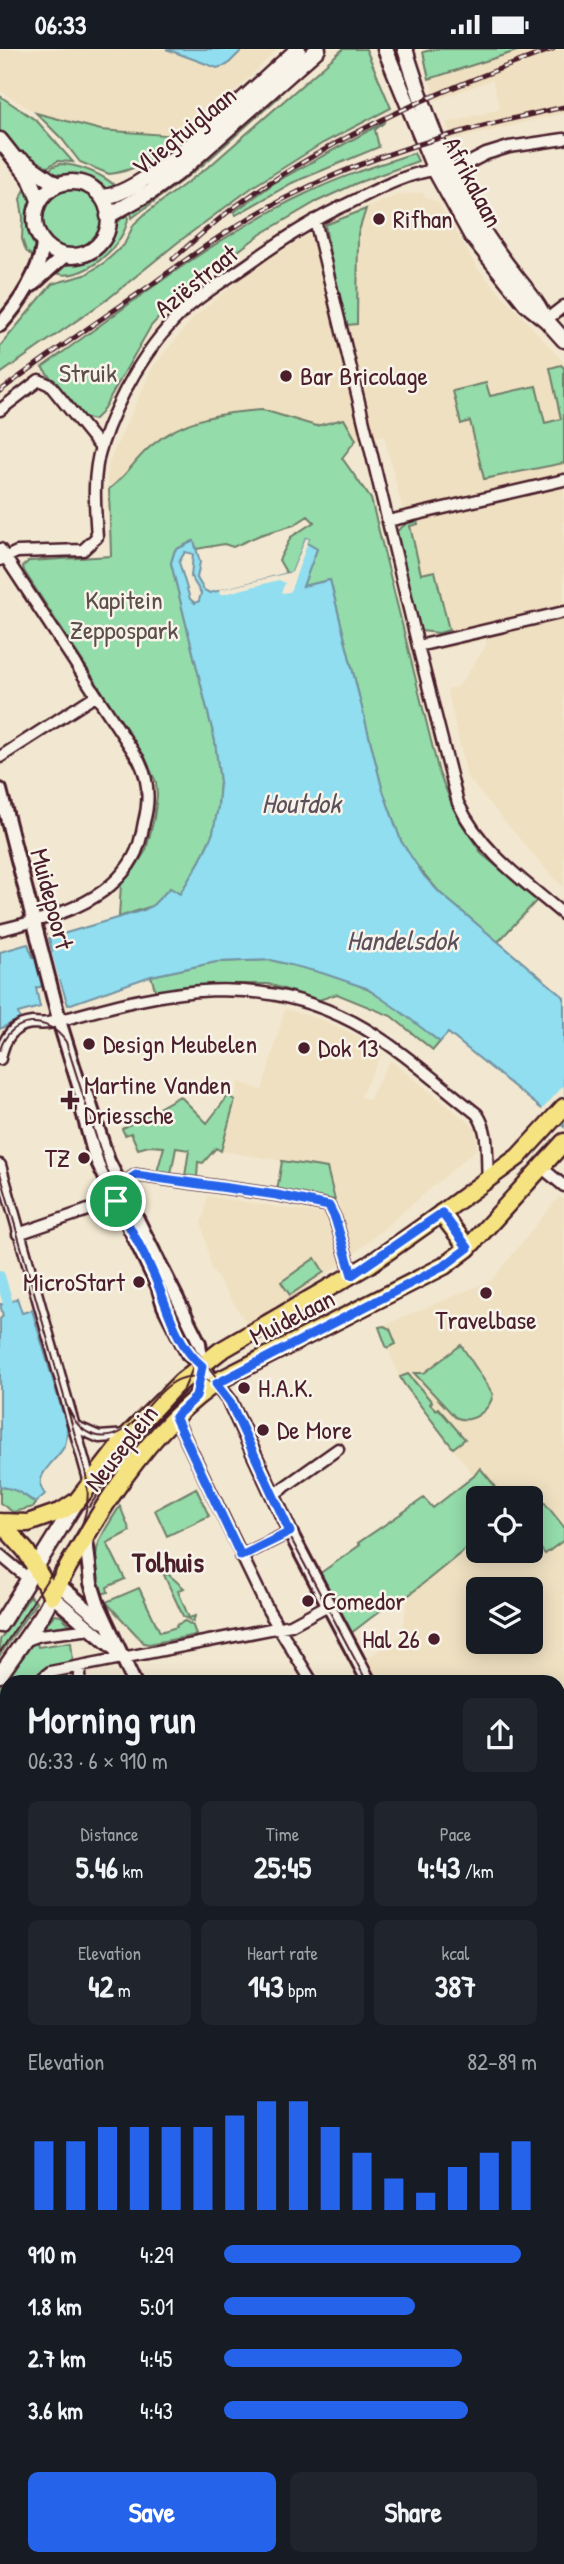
<!DOCTYPE html>
<meta charset="utf-8">
<style>
:root{--surface:#171b24;--page:#20242c;--text:#f1f3f6;--muted:#9ea1a6;--accent:#2563eb}
body{margin:0;font-family:"Patrick Hand",sans-serif;background:var(--page);color:var(--text);height:100vh;display:flex;flex-direction:column;font-size:26px;white-space:nowrap}
*{box-sizing:border-box;margin:0}
p{font-size:23px;color:var(--muted)}
.icon{flex:none;width:38px;height:38px;fill:none;stroke:currentColor;stroke-width:2;stroke-linecap:round;stroke-linejoin:round}
.map{position:relative;flex:1;overflow:hidden}
.drawer{position:absolute;left:0px;top:1626px;width:565px;height:891px;display:flex;flex-direction:column;background:var(--surface);border-radius:21px 21px 0 0;box-shadow:0 4px 18px #0003}
.drawer>*{flex:none}
.controls{position:absolute;left:466px;top:1437px;display:grid;gap:14px}
.controls a{display:grid;place-items:center;width:77px;height:77px;border-radius:10px;background:var(--surface);box-shadow:0 4px 18px #0003;font-size:35px}
.pin{position:absolute;display:grid;place-items:center;width:60px;height:60px;color:#fff;margin:-30px;border:4px solid #fff;border-radius:50%;box-shadow:0 2px 7px #0007}
.round{display:grid;place-items:center;flex:none;width:74px;height:74px;border-radius:10px;background:var(--page)}
.overview{display:flex;align-items:center;justify-content:space-between;height:119px;padding:0 28px}
h1{font-size:38px;font-weight:800;line-height:52px}
.metrics{display:grid;grid-template-columns:repeat(3,1fr);gap:10px;height:119px;padding:7px 28px}
.metrics div{display:grid;align-content:center;border-radius:10px;background:var(--page);text-align:center}
.metrics b{font-size:30px;font-weight:800}
.metrics small{font-size:19px;font-weight:400}
.metrics p{font-size:19px}
.chart{height:196px;padding:14px 28px}
.chart p{display:flex;justify-content:space-between}
.chart svg{width:100%;height:126px;margin-top:7px;stroke:var(--accent);stroke-width:6}
.action{display:flex;gap:14px;margin-top:auto;padding:14px 28px}
.action a{flex:1;height:80px;border-radius:10px;background:var(--accent);color:#fff;font-size:28px;font-weight:800;line-height:80px;text-align:center}
.action a+a{background:var(--page);color:var(--text)}
ul{padding:0 28px;list-style:none;font-size:23px}
li{display:grid;grid-template-columns:112px 84px 1fr;align-items:center;height:52px}
li i{height:18px;border-radius:9px;background:var(--accent)}
.status{display:flex;justify-content:space-between;align-items:center;height:49px;padding:0 35px;background:var(--surface);direction:ltr}
.status svg{height:19px;fill:currentColor}
.map>svg:first-child{display:block}
</style>
<div class="status"><b>06:33</b><svg viewBox="0 0 49 12"><path d="M0 12V9h3v3zM5 12V6h3v6zM10 12V3h3v9zM15 12V0h3v12zM26 1h20v11H26zM47 4h2v5h-2z"/></svg></div>
<div class="map">
<svg width="564" height="2515" viewBox="0 0 564 2515">
<rect width="100%" height="100%" fill="#f2e8d1"/>
<filter id="ink" filterUnits="userSpaceOnUse"><feTurbulence type="fractalNoise" baseFrequency=".0143" numOctaves="2"/><feDisplacementMap in="SourceGraphic" scale="14" xChannelSelector="R" yChannelSelector="G"/><feConvolveMatrix kernelMatrix="1 2 1 2 8 2 1 2 1" color-interpolation-filters="sRGB"/></filter>
<g filter="url(#ink)">
<!-- built -->
<path fill="#efe0c1" fill-rule="evenodd" d="M0,0H166L217,19L229,15L244,0H278L235,42L183,88L101,81L36,64L0,42Z
M523,0H564V64L453,91L446,74L500,60L492,31L437,51L429,30Z
M422,143L426,148L438,153L478,220L564,313V838L554,830L467,728L447,640L459,637L487,595L485,590L438,602L384,387L356,391L352,381L329,372L316,377L263,361L237,362L212,367L176,380L151,397L131,416L121,431L110,437L107,432L109,413L152,319L194,268L252,220L331,172L398,146Z
M285,960L323,971L360,988L382,1005L360,1048L369,1051L390,1011L476,1079L477,1100L354,1205L327,1119L221,1102L239,1033L262,1041Z
M207,1147L324,1165L341,1215L292,1249L247,1275L211,1219L201,1171H203Z
M559,1147L564,1151V1774L560,1769L558,1770V1633H379L366,1611L402,1586L408,1546L478,1491V1502H530V1449H480L494,1437L479,1420L474,1427L406,1339L400,1330L379,1278L492,1231ZM478,1540H530V1592H478Z
M0,2148L7,2154V2510H214L196,2515H0Z"/>
<!-- green -->
<path fill="#94dcaa" stroke="#6f7e6a" stroke-width="2" d="M343,0H366L391,59L323,94L254,137L177,194L109,249L0,325V297L52,235L85,226L105,213L124,196L134,175L146,164L212,115Z
M435,0H523L429,30L423,3Z
M281,46L204,115L132,169L131,163L161,144L270,51Z
M0,47L37,72L73,113L58,112L42,121L15,100L0,83Z
M36,64L101,81L178,87L174,91L176,94C158,108 132,123 109,125L80,113L62,90Z
M386,72L375,81L379,98L292,134L236,166L234,163L277,132Z
M414,104L418,112L357,134L316,153L261,185L184,242L151,277L101,364L94,371L83,368L42,318C126,259 211,189 305,145C340,128 377,116 414,104Z
M60,115C77,115 105,126 116,138L104,140L81,129L46,123L54,117Z
M27,137L32,150C22,179 39,185 36,210L26,202L22,190L23,168L20,150Z
M40 170a31 31 0 1 1 62 0a31 31 0 1 1-62 0Z
M366,160L358,185L357,275L347,276L331,212L325,176Z
M128,165C130,193 79,239 52,222C67,212 84,214 98,203C113,190 108,177 128,165Z
M561,316L564,319V414L484,430L470,372L461,375L453,342L486,334L490,347L536,337L545,374L561,370L550,319Z
M263,361L316,377L344,370L356,391L342,409L371,450L439,724L458,769L482,805L537,851L498,893L440,844L412,811L401,792L382,739L330,531L303,537L317,500L292,523L287,525L279,511L291,488L314,473L308,467L294,476L260,486L233,498L224,495L197,500L193,492L175,501L171,514L215,692L220,733L218,758L213,784L200,812L180,845L170,839L152,857L119,868L121,835L135,819L146,801L154,769L157,747L156,733L145,709L24,522L23,517L29,512L111,507L109,440C126,428 135,410 151,397C182,370 223,363 263,361Z
M417,471L418,475L410,477L421,525L435,522L449,581L439,584L421,582L417,573L397,489V482L410,472Z
M271,911C302,919 335,925 365,939C392,952 416,974 440,993L433,1001L391,967L337,945L319,951L268,935H218L156,944L151,927L216,913Z
M180,1047L207,1074L228,1047L235,1051L221,1102L216,1099L203,1114L198,1113L197,1129L185,1127L189,1101L176,1099L171,1125L157,1123L164,1098L149,1097L138,1100L131,1084L125,1086L122,1080Z
M282,1112L327,1119L335,1151L277,1142Z
M315,1209L324,1223L290,1246L281,1233Z
M384,1277L390,1280L396,1295L388,1299L386,1297L379,1278Z
M461,1296L493,1345C490,1362 471,1376 455,1368L414,1324H424Z
M408,1325L432,1353L430,1355L436,1361L438,1359L465,1390L453,1399L404,1335L400,1328Z
M185,1339L187,1342L137,1394L114,1433L106,1427L134,1391Z
M480,1419L495,1437L476,1453L478,1490L393,1559L389,1555L350,1585L319,1525L360,1496L358,1494L424,1449L433,1459L474,1427Z
M0,1438C15,1439 24,1445 35,1454L34,1458L13,1463L0,1454Z
M196,1439L209,1467L167,1487L155,1461Z
M544,1453L564,1478V1491L545,1505L530,1486V1464Z
M120,1457L130,1482L107,1494L125,1530L107,1538L108,1543L102,1545C89,1502 97,1493 120,1457Z
M168,1525L184,1539L178,1542L189,1569L195,1567L193,1573L183,1567L164,1526Z
M139,1539L160,1583L177,1578L176,1576L185,1572L193,1577L196,1586L149,1595L144,1594L106,1553Z
M30,1547L36,1553L0,1606V1591Z
M54,1566L61,1567L73,1579L39,1583Z
M36,1591L38,1598L71,1593L73,1613L48,1619L32,1633H7V1664L0,1673V1636L8,1629L32,1593Z
M0,2075L7,2078V2110L0,2124Z
M7,2113V2154L0,2148V2127Z"/>
<!-- water -->
<path fill="#90deef" stroke="#7492a1" stroke-width="2" fill-rule="evenodd" d="M166,0H243L227,16L217,19Z
M306,489L309,490L307,494L317,500L303,537L330,531L382,739L401,792L424,827L440,844L564,948V1078L448,984L440,993L397,960L366,939L322,924L271,911L216,913L151,927L68,956L60,932L36,939L40,958L18,964L20,970L0,980V903L28,895L33,908L52,903L49,889L144,861L152,857L170,839L180,845L200,812L213,784L218,758L220,733L215,692L171,514L175,501L194,492L200,513L197,529L204,541L210,544L292,523ZM185,503L193,505L191,528L201,544L199,552L195,554L190,550L179,513Z
M17,1249L22,1264L32,1261L67,1378C67,1384 67,1390 65,1396C58,1412 30,1426 45,1445L35,1454C24,1445 15,1439 0,1438V1270L3,1267L0,1255L8,1256Z"/>
<!-- pier -->
<path fill="#f2e8d1" d="M306,489L309,490L290,543L281,544L285,534L279,531L220,546L219,541L292,523Z
M49,894L67,959L59,936L43,941L32,899L35,904L49,900Z
M564,1036V1072L558,1078L540,1063Z"/>
<g fill="none" stroke-linecap="round" stroke-linejoin="round">
<!-- canal -->
<path stroke="#90deef" stroke-width="10" d="M0,1227L12,1268"/>
<defs>
<path id="minor" d="M451,123L486,105L509,98L564,90
M315,171L418,597L458,754C481,803 524,832 564,866
M546,271L564,257
M0,361L39,331L50,336L101,399
M388,472L564,431
M0,500L139,711C149,731 150,751 144,773C142,785 139,799 133,809C107,856 48,869 0,881
M0,511L17,503L83,501L97,488C95,459 92,426 101,398C117,349 148,294 187,259C205,243 227,230 247,216C276,195 305,176 337,160C368,146 401,125 435,121
M418,597L564,563
M0,708L95,647
M0,1010C3,992 11,976 32,974C37,974 43,975 48,974C55,973 62,970 69,969C169,941 255,922 353,973C398,997 437,1034 477,1065C490,1083 486,1108 488,1130
M0,1116L90,1434
M541,1118L564,1137
M120,1137L136,1126L277,1146L329,1157L335,1169L352,1226
M18,1185L120,1150
M175,1368L268,1561L312,1633
M74,1377L99,1388L128,1386
M273,1446L338,1400
M0,1506L30,1531
M241,1507L290,1483
M24,1592L40,1586L92,1580
M38,1633L50,1623L291,1576L328,1556
M79,1633L81,1618
M0,1681L7,1672
M0,1818L7,1822
M558,1854L564,1849
M0,1942L7,1945
M558,2113L564,2116
M558,2259L564,2262
M406,2515L412,2510
M446,2515L452,2510"/>
<path id="tertiary" d="M32,236L65,206
M0,276C19,255 41,222 43,194
M0,741L61,978L83,1049V1063L95,1107L158,1237L164,1257L188,1305L202,1317L229,1351L290,1483L369,1633
M87,1046L108,1112L199,1294L202,1317L196,1348L200,1346
M86,1490L91,1534L97,1553L134,1633
M58,1535L103,1573
M52,1547L117,1602
M558,1972L564,1999
M558,2439L564,2288
M384,2510L388,2515
M241,2513L244,2510
M285,2515L291,2510
M555,2515V2510"/>
<path id="secondary" d="M385,0L435,121L471,186L526,255L546,271L564,291
M405,0C423,57 443,116 474,168C487,189 502,210 517,229C527,241 535,251 542,264
M0,91L30,129L39,151
M21,111L57,136
M35 170a37 37 0 1 1 74 0a37 37 0 1 1-74 0Z
M102,148C146,147 261,33 298,0
M108,167L152,142L186,117L318,0
M0,1576L77,1452
M0,1626L42,1566L52,1547"/>
<path id="primary" d="M441,1164L468,1199
M0,1473L28,1474L62,1462L77,1452L128,1386L182,1332L220,1302L370,1215L428,1174L518,1108L564,1058
M0,1473L26,1502L52,1547
M52,1547C93,1471 148,1377 222,1330L444,1217L468,1199L564,1093"/>
</defs>
<!-- minor casing -->
<use href="#minor" stroke="#4a1f2b" stroke-width="15"/>
<!-- tertiary casing -->
<use href="#tertiary" stroke="#4a1f2b" stroke-width="18"/>
<!-- secondary casing -->
<use href="#secondary" stroke="#4a1f2b" stroke-width="19"/>
<!-- primary casing -->
<use href="#primary" stroke="#4a1f2b" stroke-width="21"/>
<!-- minor -->
<use href="#minor" stroke="#f7f3e8" stroke-width="10"/>
<!-- tertiary -->
<use href="#tertiary" stroke="#f7f3e8" stroke-width="12"/>
<!-- secondary -->
<use href="#secondary" stroke="#f7f3e8" stroke-width="14"/>
<!-- primary -->
<use href="#primary" stroke="#f5e382" stroke-width="16"/>
<!-- tram -->
<path stroke="#4a1f2b" stroke-width="2" d="M0,1001C9,968 48,965 66,993L106,1119L195,1300L216,1328L288,1484L367,1633
M0,1124L85,1421C90,1443 89,1462 79,1482L0,1603
M66,1355C72,1368 79,1382 94,1386C146,1402 158,1293 221,1339
M89,1458L128,1401L184,1340L192,1321L191,1295
M558,1963L564,1991
M561,2327L564,2243
M558,2473L564,2319
M556,2515L557,2510"/>
<defs>
<path id="rail" d="M173,210C196,190 218,169 243,152C337,85 445,39 553,0
M0,342C48,306 98,272 148,238C195,204 243,169 296,144C380,102 472,78 564,58"/>
</defs>
<!-- rail casing -->
<use href="#rail" stroke="#4a1f2b" stroke-width="5"/>
<!-- rail -->
<use href="#rail" stroke="#f7f3e8" stroke-width="2.5" stroke-dasharray="8" stroke-linecap="butt"/>
</g>
</g>
<g fill="none" stroke-linecap="round" stroke-linejoin="round" filter="url(#ink)">
<defs>
<path id="route" d="M136,1126L277,1146L329,1157L335,1169L352,1226L442,1164L468,1199L444,1217L216,1335L230,1353L290,1483L241,1507L175,1368L196,1348L202,1317C177,1296 170,1266 158,1236C147,1207 130,1180 116,1152L125,1147L120,1137Z"/>
</defs>
<!-- route casing -->
<use href="#route" stroke="#fff" stroke-width="14"/>
<!-- route -->
<use href="#route" stroke="#2563eb" stroke-width="9"/>
</g>
<!-- markers -->
<g fill="#4a1f2b" stroke="#f7f3e8" stroke-width="2.5">
<circle cx="379" cy="170" r="7"/>
<circle cx="286" cy="327" r="7"/>
<circle cx="89" cy="995" r="7"/>
<circle cx="304" cy="999" r="7"/>
<path d="M66.5 1040.5h7v7h7v7h-7v7h-7v-7h-7v-7h7z"/>
<circle cx="84" cy="1109" r="7"/>
<circle cx="139" cy="1233" r="7"/>
<circle cx="486" cy="1244" r="7"/>
<circle cx="244" cy="1339" r="7"/>
<circle cx="263" cy="1381" r="7"/>
<circle cx="308" cy="1552" r="7"/>
<circle cx="434" cy="1590" r="7"/>
</g>
<g text-anchor="middle" stroke-width="5" stroke-linejoin="round" paint-order="stroke">
<!-- street labels -->
<g font-size="26" fill="#4a1f2b" stroke="#f7f3e8">
<text transform="translate(184 82) rotate(-39)" y="9">Vliegtuiglaan</text>
<text transform="translate(473 133) rotate(62)" y="9">Afrikalaan</text>
<text transform="translate(196 232) rotate(-39)" y="9">Aziëstraat</text>
<text transform="translate(52 850) rotate(75)" y="9">Muidepoort</text>
<text transform="translate(292 1268) rotate(-27)" y="9">Muidelaan</text>
<text transform="translate(121 1399) rotate(-52)" y="9">Neuseplein</text>
</g>
<!-- poi labels -->
<g font-size="26" fill="#4a1f2b" stroke="#f7f3e8" text-anchor="start">
<text x="393" y="179">Rifhan</text>
<text x="300" y="336">Bar Bricolage</text>
<text x="103" y="1004">Design Meubelen</text>
<text x="318" y="1008">Dok 13</text>
<text x="84" y="1045">Martine Vanden<tspan x="84" dy="30">Driessche</tspan></text>
<text x="70" y="1118" text-anchor="end">TZ</text>
<text x="125" y="1242" text-anchor="end">MicroStart</text>
<text x="486" y="1280" text-anchor="middle">Travelbase</text>
<text x="258" y="1348">H.A.K.</text>
<text x="277" y="1390">De More</text>
<text x="322" y="1561">Comedor</text>
<text x="420" y="1599" text-anchor="end">Hal 26</text>
</g>
<!-- park labels -->
<g font-size="26" fill="#5c4e4b" stroke="#f7f3e8">
<text x="88" y="333">Struik</text>
<text x="124" y="560">Kapitein<tspan x="124" dy="30">Zeppospark</tspan></text>
</g>
<!-- water labels -->
<g font-size="28" font-style="italic" fill="#5c4f5c" stroke="#f7f3e8">
<text x="301" y="764">Houtdok</text>
<text x="402" y="901">Handelsdok</text>
</g>
<!-- neighbourhood labels -->
<g font-size="28" font-weight="bold" fill="#4a1f2b" stroke="#f7f3e8">
<text x="168" y="1523">Tolhuis</text>
</g>
</g>
</svg>
<div class="controls">
<a><svg class="icon" aria-label="locate" viewBox="0 0 24 24"><circle cx="12" cy="12" r="6"/><path d="M12 2v4M12 18v4M2 12h4M18 12h4"/></svg></a>
<a><svg class="icon" aria-label="layers" viewBox="0 0 24 24"><path d="M12 4l9 5-9 5-9-5zM3 14l9 5 9-5"/></svg></a>
</div>
<div class="pin" style="left:116px;top:1152px;background:#1e9e55"><svg class="icon" aria-label="arrive" viewBox="0 0 24 24"><path d="M6 21V4h12l-3 4 3 4H6"/></svg></div>
<section class="drawer">
<div class="overview"><div><h1>Morning run</h1><p>06:33 · 6 × 910 m</p></div><a class="round"><svg class="icon" aria-label="share" viewBox="0 0 24 24"><path d="M12 15V3M7 8l5-5 5 5M5 13v7h14v-7"/></svg></a></div>
<div class="metrics">
<div><p>Distance</p><b>5.46<small> km</small></b></div>
<div><p>Time</p><b>25:45</b></div>
<div><p>Pace</p><b>4:43<small> /km</small></b></div>
</div>
<div class="metrics">
<div><p>Elevation</p><b>42<small> m</small></b></div>
<div><p>Heart rate</p><b>143<small> bpm</small></b></div>
<div><p>kcal</p><b>387</b></div>
</div>
<div class="chart"><p><span>Elevation</span>82–89 m</p>
<svg viewBox="0 0 160 44" preserveAspectRatio="none"><path d="M5 44V20M15 44V20M25 44V15M35 44V15M45 44V15M55 44V15M65 44V11M75 44V6M85 44V6M95 44V15M105 44V24M115 44V33M125 44V38M135 44V29M145 44V24M155 44V20"/></svg>
</div>
<ul>
<li><b>910 m</b>4:29<i style="width:95%"></i></li>
<li><b>1.8 km</b>5:01<i style="width:61%"></i></li>
<li><b>2.7 km</b>4:45<i style="width:76%"></i></li>
<li><b>3.6 km</b>4:43<i style="width:78%"></i></li>
</ul>
<div class="action"><a>Save</a><a>Share</a></div>
</section>
</div>
